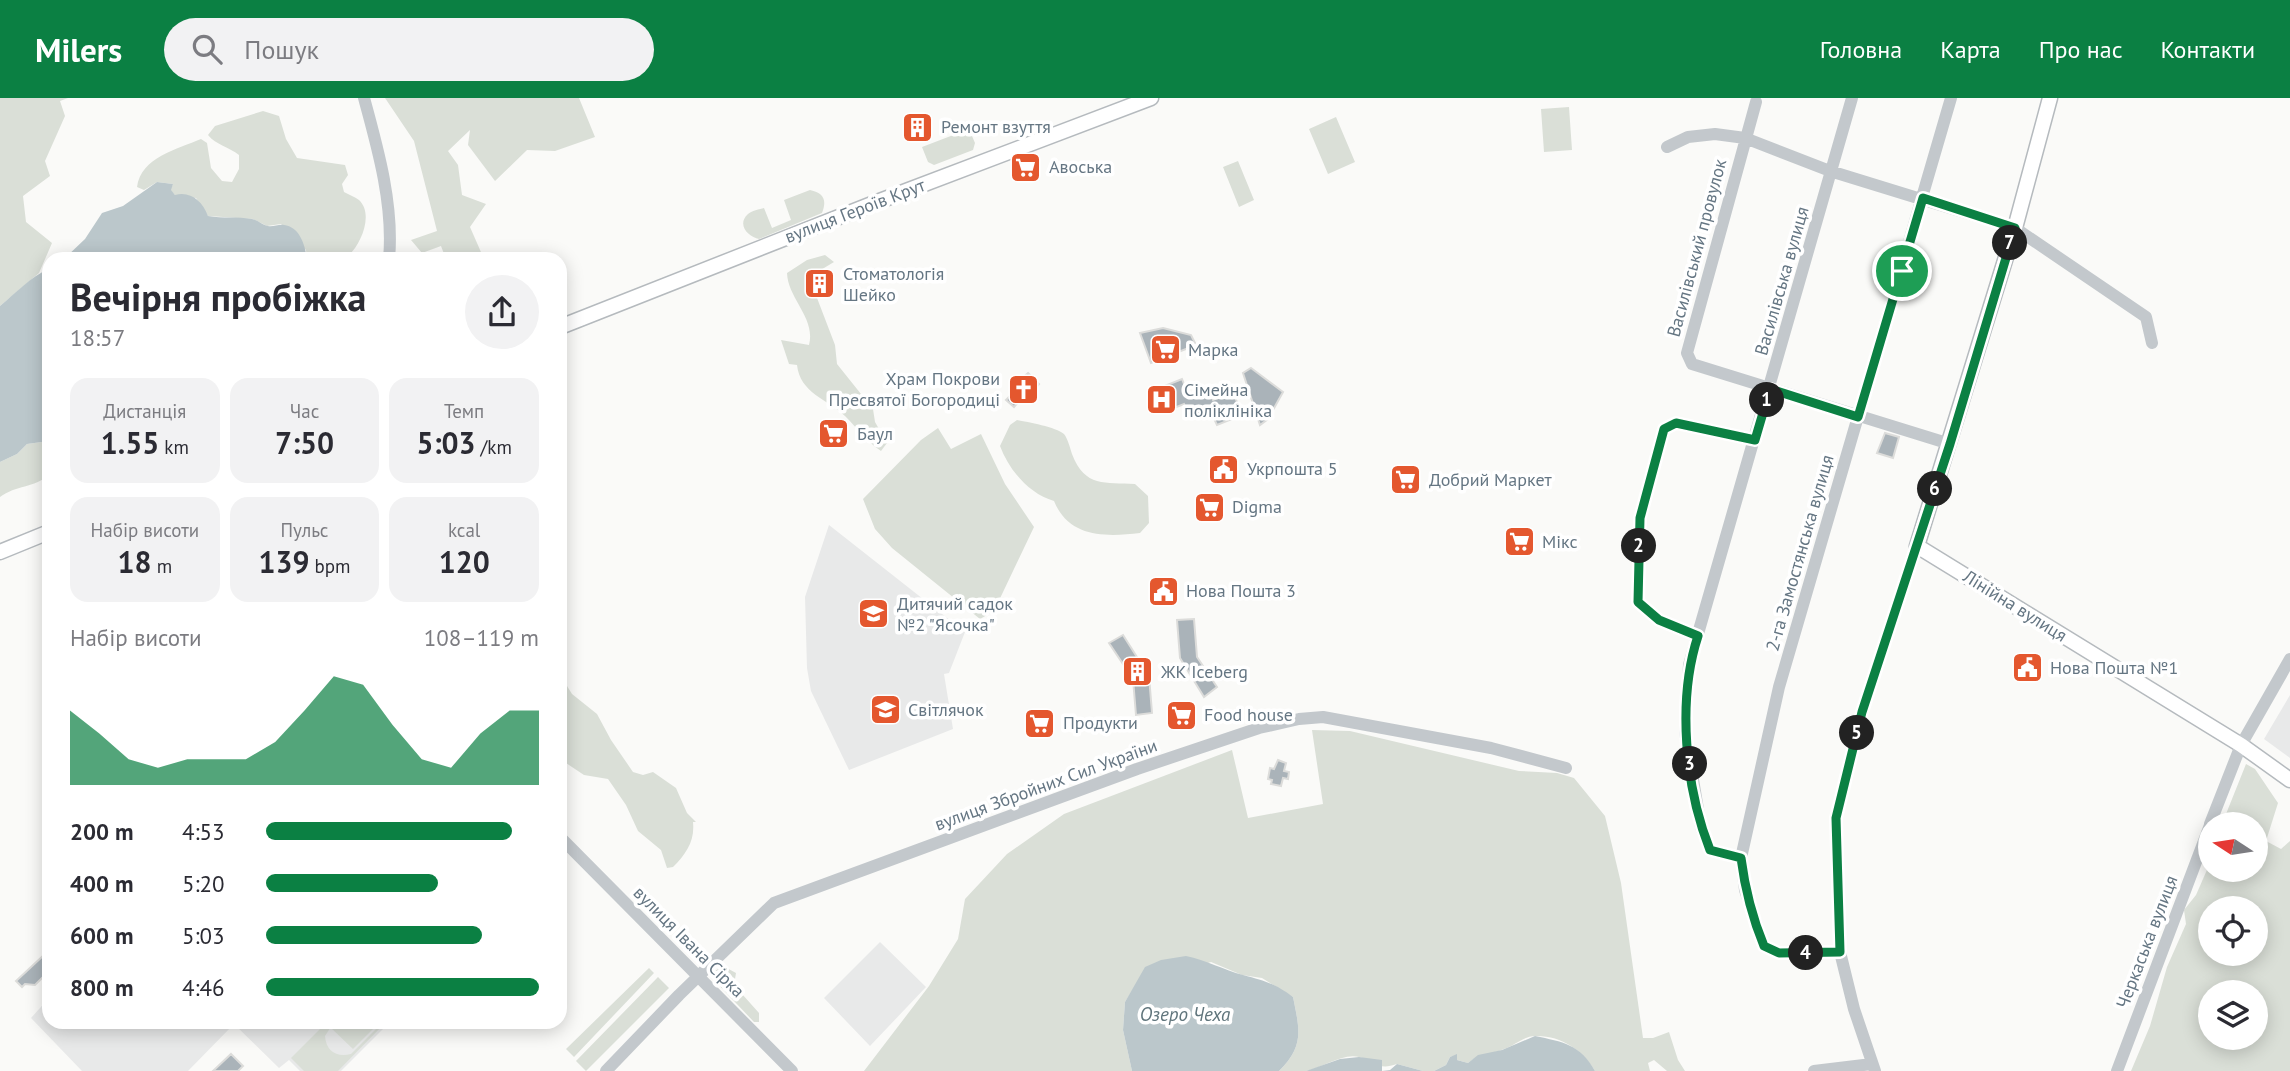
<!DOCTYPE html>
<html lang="uk">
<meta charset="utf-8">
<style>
:root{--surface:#fff;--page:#f2f2f3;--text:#2b2b33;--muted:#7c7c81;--accent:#0b8043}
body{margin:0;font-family:"PT Sans",sans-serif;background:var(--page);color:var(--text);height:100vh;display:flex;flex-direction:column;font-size:26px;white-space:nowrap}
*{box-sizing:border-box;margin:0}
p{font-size:23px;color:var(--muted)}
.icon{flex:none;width:38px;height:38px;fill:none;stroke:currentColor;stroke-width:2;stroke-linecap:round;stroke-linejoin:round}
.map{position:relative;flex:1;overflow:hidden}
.side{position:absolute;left:42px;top:154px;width:525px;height:777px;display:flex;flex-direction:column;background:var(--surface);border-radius:21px;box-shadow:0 4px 18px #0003}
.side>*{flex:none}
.needle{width:46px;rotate:282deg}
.buttons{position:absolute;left:2198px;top:714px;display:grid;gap:14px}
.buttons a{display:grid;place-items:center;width:70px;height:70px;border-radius:50%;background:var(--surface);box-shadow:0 4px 18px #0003;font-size:35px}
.pin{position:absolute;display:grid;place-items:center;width:60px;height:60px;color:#fff;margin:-30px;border:4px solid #fff;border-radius:50%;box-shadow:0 2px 7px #0007}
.km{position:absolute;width:35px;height:35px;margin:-18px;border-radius:50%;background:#222;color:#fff;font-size:19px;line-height:35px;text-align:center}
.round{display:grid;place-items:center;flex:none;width:74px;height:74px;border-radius:37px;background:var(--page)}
.head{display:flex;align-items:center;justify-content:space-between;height:119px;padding:0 28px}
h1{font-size:38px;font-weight:700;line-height:52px}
.metrics{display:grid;grid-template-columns:repeat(3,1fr);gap:10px;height:119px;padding:7px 28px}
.metrics div{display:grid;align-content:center;border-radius:18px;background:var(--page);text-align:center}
.metrics b{font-size:30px;font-weight:700}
.metrics small{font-size:19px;font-weight:400}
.metrics p{font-size:19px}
.chart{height:196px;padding:14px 28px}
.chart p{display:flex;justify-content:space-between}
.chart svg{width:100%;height:126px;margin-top:7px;fill:var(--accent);opacity:.7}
ul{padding:0 28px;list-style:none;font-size:23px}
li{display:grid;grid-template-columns:112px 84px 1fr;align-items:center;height:52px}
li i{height:18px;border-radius:9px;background:var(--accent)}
header{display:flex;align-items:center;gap:42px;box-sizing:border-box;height:98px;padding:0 35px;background:var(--accent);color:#fff}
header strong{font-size:33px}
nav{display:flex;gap:38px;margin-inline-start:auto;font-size:24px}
.search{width:490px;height:63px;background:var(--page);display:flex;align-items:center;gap:18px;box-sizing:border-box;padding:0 24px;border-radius:38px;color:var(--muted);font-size:26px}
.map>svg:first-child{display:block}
</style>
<header>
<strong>Milers</strong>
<div class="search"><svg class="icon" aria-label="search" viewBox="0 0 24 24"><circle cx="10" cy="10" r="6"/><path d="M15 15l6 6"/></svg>Пошук</div>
<nav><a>Головна</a><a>Карта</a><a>Про нас</a><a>Контакти</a></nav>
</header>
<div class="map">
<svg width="2290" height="973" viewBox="0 0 2290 973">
<rect width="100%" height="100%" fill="#fafaf8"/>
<!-- built -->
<path fill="#e8e9e9" d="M829,427L965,534L949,575L944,576L953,631L849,672L811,593L807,570L805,499Z
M2290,597V660L2264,641Z
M880,844L926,889L870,948L824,900Z
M49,900V924H390L341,973H300L289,962L279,970L234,926L188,973H82L31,920Z"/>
<!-- green -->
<path fill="#dadfd7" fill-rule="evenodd" d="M0,0H68L60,3L65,18L45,63L50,78L23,98L26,124L52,145L39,175L0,208Z
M385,0H579L595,39L555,53L527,52L495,83L468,47L470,32L448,53L458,67L462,97L486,106L470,129L484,161H446L441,148L422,155L411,142L437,133L414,43Z
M1569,9L1572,52L1544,54L1541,11Z
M263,13L279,18L286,41L297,60L345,67L348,77L342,86L344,94C348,96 355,99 359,102C374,116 361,146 349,157L362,161H307L306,152L281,126L267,128L253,121L208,118L196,100L175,97L170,92L173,86L157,84L144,92L137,89C141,59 178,51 201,41L207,45L211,70L222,83L232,84L239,71V57C229,49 216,47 208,37L215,28Z
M1336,19L1355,64L1328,76L1309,31Z
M969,31L975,45L973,52L934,67L928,64L922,49Z
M1238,63L1254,102L1239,109L1223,69Z
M810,92C824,95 827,102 822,115L759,141C749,139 736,127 748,116C751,113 760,111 764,110L772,130L791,122L784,102Z
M825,157L834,164L809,179L835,247L837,266L873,311L875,324L887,345L881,353C864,341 859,332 845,318C827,301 800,295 797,267L789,266L781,242L809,247C816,220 788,201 787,175L807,162Z
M1017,322C1028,324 1056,329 1064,336C1068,341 1070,350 1072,356C1085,390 1105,384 1135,386L1148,398L1149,425L1140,435C1106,439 1069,440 1054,403C1029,396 1009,372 1000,348L1010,327Z
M938,330L951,351L981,336L1005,386L1034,429L994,513L980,521L892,450L875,431L863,401L921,342Z
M49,343V377C34,390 16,387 0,399V364L17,356L27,346Z
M560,564L563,566L562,580L572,596L597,616L611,642L633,674L643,677L653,674L676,690L687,715L696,724H693C695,743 686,756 673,769L667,770L661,752L638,733L626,707L608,681L584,677L560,661Z
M1312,632L1350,633L1519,673L1557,675L1574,680L1605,718L1621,785L1643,940H1653L1669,934L1678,962L1685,973H1667L1654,962L1648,965L1650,973H1595C1583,952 1560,937 1535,938C1524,938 1514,948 1504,951C1490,957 1480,955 1468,965L1457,962V957L1450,959L1446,967L1434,973H1423L1397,966C1377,973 1377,963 1359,959C1342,955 1323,970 1306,973C1298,973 1288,973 1279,973C1304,948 1300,933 1293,899L1262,880L1242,877L1211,864L1135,888L1125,904L1123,932L1132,973H864L929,888L958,841L965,801L1007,756L1064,716L1232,652L1248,720L1323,706Z
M2246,666L2255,671L2278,705L2266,743L2281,751L2290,743V973H2131L2150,928L2167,869L2186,826L2184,812L2196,797L2210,765V772H2256V726H2222ZM2210,810H2256V856H2210ZM2210,894H2256V940H2210Z
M723,868L736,875L734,887L759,915V924H754L715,883V873Z
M649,870L654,875L574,959L566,951Z
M658,879L669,890L586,973L576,963Z
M327,924H334L325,938C326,953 337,960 351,956L383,924H386L338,973H304L291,960Z
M337,924H380L353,951L331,930Z"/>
<!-- water -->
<path fill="#bbc7cb" d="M157,84L173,86L171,92L175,97C191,93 202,103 208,118C223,121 237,118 252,121C258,122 262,127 268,128C273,129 279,126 284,127C300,129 305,147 307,161H64L85,141L102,115L123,108Z
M49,171V343L27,346L17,356L0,364V208C16,195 30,179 49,171Z
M1186,858C1206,862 1224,872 1243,877C1265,883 1274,885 1293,899C1300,933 1304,948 1279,973H1132L1123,932L1125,904L1145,869L1161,862Z
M1535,938C1563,944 1580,946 1595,973H1434L1446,967L1450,959L1457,956V962L1468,965L1478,957L1502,952Z
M1359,959L1382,962V973L1390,972L1397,966L1423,973H1306L1340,961Z"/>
<!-- building -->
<path fill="#aab3b9" stroke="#dcdcda" stroke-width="2" d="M1163,230L1191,237L1196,247L1151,265L1140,235Z
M1251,270L1283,294L1268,321L1260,327L1243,275Z
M1028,275L1039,286L1026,302H1020L1014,309L1006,302L1012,296V289Z
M1182,281L1188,296L1207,288L1213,302L1233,294L1242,317L1217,327L1210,312L1189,320L1184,306L1166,313L1157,291Z
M1885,335L1899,339L1893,360L1877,355Z
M1194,521L1197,559L1217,589L1204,599L1180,560L1177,522Z
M1123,537L1149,578L1152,615L1136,617L1133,581L1109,545Z
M1278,662L1286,665L1284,673L1289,674L1288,681L1283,680L1281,688L1271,686L1272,682L1268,681L1270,670L1274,671Z
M44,857L49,862V873L35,887L25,886L22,889L16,883Z
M231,956L243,968L238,973H213Z"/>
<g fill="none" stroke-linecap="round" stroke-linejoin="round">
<defs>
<path id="major" d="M2050,0L2015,130L1917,448L2241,647L2290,682
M560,229L877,104L1151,0
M0,454L49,434"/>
</defs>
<!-- major casing -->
<use href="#major" stroke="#b5babe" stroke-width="17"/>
<!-- minor -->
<path stroke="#c3c8cc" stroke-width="12" d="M364,0C378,51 394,108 389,161
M1756,4L1687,255L1692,266L1950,346
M1667,49L1688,39L1715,36L1745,40L1830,73L2015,130L2146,219L2152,245
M1698,538L1659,522L1638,504L1640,420L1664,331L1676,325L1755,342
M2210,726L2241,647L2290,561
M560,739L792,973
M1741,760L1710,752L1701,729L1685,634L1689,567L1852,0
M1840,854L1779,855L1764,848L1745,792L1741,760L1779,589L1951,0
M606,973L679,897L774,805L1137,671L1259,630L1299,621L1323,619L1491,650L1566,670
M1814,973L1872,966
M1875,973L1854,911L1840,854L1836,720L1862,614L1917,448
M2117,973L2210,727"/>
<!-- major -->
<use href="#major" stroke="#fff" stroke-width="14"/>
</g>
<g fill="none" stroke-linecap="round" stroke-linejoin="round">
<defs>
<path id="route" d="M1923,100L2015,130L1950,346L1862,614L1836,720L1840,854L1779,855L1764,848C1752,819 1745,791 1741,760L1710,752C1685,689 1677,602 1698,538L1659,522L1638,504L1640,420L1664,331L1676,325L1755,342L1770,291L1858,319Z"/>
</defs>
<!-- route casing -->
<use href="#route" stroke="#fff" stroke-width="14"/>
<!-- route -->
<use href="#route" stroke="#0b8043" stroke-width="9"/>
</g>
<!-- icons -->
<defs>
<symbol id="building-square" viewBox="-11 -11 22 22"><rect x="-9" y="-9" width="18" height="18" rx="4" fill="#e4572e" stroke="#fff"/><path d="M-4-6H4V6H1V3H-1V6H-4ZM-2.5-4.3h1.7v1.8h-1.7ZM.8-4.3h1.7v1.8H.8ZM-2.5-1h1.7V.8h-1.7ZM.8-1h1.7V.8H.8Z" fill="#fff"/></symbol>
<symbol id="supermarket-square" viewBox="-11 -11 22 22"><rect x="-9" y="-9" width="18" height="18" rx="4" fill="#e4572e" stroke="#fff"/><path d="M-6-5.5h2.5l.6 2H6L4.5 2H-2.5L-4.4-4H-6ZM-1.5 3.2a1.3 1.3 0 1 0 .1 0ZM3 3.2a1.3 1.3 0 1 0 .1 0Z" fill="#fff"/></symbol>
<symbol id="church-square" viewBox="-11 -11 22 22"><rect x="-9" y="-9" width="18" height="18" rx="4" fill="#e4572e" stroke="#fff"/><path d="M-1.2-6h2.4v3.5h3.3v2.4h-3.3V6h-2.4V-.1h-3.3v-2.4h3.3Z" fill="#fff"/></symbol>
<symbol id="hospital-square" viewBox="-11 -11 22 22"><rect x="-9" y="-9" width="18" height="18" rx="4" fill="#e4572e" stroke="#fff"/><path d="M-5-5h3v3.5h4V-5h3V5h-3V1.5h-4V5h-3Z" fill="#fff"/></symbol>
<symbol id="civic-square" viewBox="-11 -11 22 22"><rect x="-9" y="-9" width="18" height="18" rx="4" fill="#e4572e" stroke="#fff"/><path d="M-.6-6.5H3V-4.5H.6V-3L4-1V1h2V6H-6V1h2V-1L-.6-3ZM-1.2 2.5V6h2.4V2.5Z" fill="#fff"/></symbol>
<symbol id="school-square" viewBox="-11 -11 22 22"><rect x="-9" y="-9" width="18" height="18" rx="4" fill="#e4572e" stroke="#fff"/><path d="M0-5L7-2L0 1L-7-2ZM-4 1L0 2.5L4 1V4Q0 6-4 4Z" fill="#fff"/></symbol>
</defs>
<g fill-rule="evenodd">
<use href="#building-square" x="900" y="12" width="35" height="35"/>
<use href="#supermarket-square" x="1008" y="52" width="35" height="35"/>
<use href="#building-square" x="802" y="168" width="35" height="35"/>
<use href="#supermarket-square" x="1148" y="234" width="35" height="35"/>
<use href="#church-square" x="1006" y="274" width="35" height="35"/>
<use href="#hospital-square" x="1144" y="284" width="35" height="35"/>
<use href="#supermarket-square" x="816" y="318" width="35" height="35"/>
<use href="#civic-square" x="1206" y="354" width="35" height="35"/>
<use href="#supermarket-square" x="1388" y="364" width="35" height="35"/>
<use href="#supermarket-square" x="1192" y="392" width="35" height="35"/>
<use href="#supermarket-square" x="1502" y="426" width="35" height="35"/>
<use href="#civic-square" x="1146" y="476" width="35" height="35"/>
<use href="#school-square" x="856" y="498" width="35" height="35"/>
<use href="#civic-square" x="2010" y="552" width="35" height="35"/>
<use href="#building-square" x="1120" y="556" width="35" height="35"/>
<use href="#school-square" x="868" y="594" width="35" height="35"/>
<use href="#supermarket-square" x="1164" y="600" width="35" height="35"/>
<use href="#supermarket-square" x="1022" y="608" width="35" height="35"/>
</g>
<g text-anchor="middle" stroke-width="7" stroke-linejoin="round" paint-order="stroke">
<!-- poi labels -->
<g font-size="18" fill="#657683" stroke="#fff" text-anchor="start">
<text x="941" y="35">Ремонт взуття</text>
<text x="1049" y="75">Авоська</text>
<text x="843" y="182">Стоматологія<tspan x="843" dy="21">Шейко</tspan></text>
<text x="1188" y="258">Марка</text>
<text x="1000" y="287" text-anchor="end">Храм Покрови<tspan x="1000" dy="21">Пресвятої Богородиці</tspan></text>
<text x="1184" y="298">Сімейна<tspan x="1184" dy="21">поліклініка</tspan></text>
<text x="857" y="342">Баул</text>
<text x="1247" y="377">Укрпошта 5</text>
<text x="1429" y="388">Добрий Маркет</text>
<text x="1232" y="415">Digma</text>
<text x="1542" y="450">Мікс</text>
<text x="1186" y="499">Нова Пошта 3</text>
<text x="897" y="512">Дитячий садок<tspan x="897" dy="21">№2 "Ясочка"</tspan></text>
<text x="2050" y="576">Нова Пошта №1</text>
<text x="1161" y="580">ЖК Iceberg</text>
<text x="908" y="618">Світлячок</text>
<text x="1204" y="623">Food house</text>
<text x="1063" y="631">Продукти</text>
</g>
<!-- street labels -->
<g font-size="18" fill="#657683" stroke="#fff">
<text transform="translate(855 113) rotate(-21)" y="6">вулиця Героїв Крут</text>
<text transform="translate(1697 150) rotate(-75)" y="6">Василівський провулок</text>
<text transform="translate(1782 183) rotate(-74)" y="6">Василівська вулиця</text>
<text transform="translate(1800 455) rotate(-74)" y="6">2-га Замостянська вулиця</text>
<text transform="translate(2015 508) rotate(32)" y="6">Лінійна вулиця</text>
<text transform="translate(1046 687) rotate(-20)" y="6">вулиця Збройних Сил України</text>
<text transform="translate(689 844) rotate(45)" y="6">вулиця Івана Сірка</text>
<text transform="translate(2147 844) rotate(-69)" y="6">Черкаська вулиця</text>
</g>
<!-- water labels -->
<g font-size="19" font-style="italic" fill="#60757c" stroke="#fff">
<text x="1185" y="923">Озеро Чеха</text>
</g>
</g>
</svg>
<div class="buttons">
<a><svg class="needle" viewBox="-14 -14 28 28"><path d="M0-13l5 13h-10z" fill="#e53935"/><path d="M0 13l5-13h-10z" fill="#7c7c81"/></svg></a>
<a><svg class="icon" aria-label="locate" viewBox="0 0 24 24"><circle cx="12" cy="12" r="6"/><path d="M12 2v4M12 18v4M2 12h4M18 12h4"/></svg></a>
<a><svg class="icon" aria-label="layers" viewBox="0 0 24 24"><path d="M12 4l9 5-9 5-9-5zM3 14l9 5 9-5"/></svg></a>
</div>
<div class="pin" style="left:1902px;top:173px;background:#1e9e55"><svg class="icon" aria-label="arrive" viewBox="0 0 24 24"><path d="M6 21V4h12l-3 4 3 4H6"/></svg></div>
<b class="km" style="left:1767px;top:302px">1</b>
<b class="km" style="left:1639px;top:448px">2</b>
<b class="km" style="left:1690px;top:666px">3</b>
<b class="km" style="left:1806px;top:855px">4</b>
<b class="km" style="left:1857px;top:635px">5</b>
<b class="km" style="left:1935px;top:391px">6</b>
<b class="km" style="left:2010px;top:145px">7</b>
<section class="side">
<div class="head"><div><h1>Вечірня пробіжка</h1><p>18:57</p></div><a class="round"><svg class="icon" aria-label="share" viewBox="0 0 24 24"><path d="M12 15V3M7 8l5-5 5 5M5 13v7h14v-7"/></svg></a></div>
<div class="metrics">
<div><p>Дистанція</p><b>1.55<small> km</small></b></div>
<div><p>Час</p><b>7:50</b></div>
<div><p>Темп</p><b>5:03<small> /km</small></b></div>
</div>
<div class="metrics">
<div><p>Набір висоти</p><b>18<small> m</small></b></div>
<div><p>Пульс</p><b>139<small> bpm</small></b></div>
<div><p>kcal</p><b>120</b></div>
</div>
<div class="chart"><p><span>Набір висоти</span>108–119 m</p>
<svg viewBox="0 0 160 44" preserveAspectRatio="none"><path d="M0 44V18L10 26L20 35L30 38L40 35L50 35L60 35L70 29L80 18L90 6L100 9L110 23L120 35L130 38L140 26L150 18L160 18V44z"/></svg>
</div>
<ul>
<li><b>200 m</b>4:53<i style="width:90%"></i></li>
<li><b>400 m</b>5:20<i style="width:63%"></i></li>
<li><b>600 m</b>5:03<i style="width:79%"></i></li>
<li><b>800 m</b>4:46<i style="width:100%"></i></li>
</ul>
</section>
</div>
